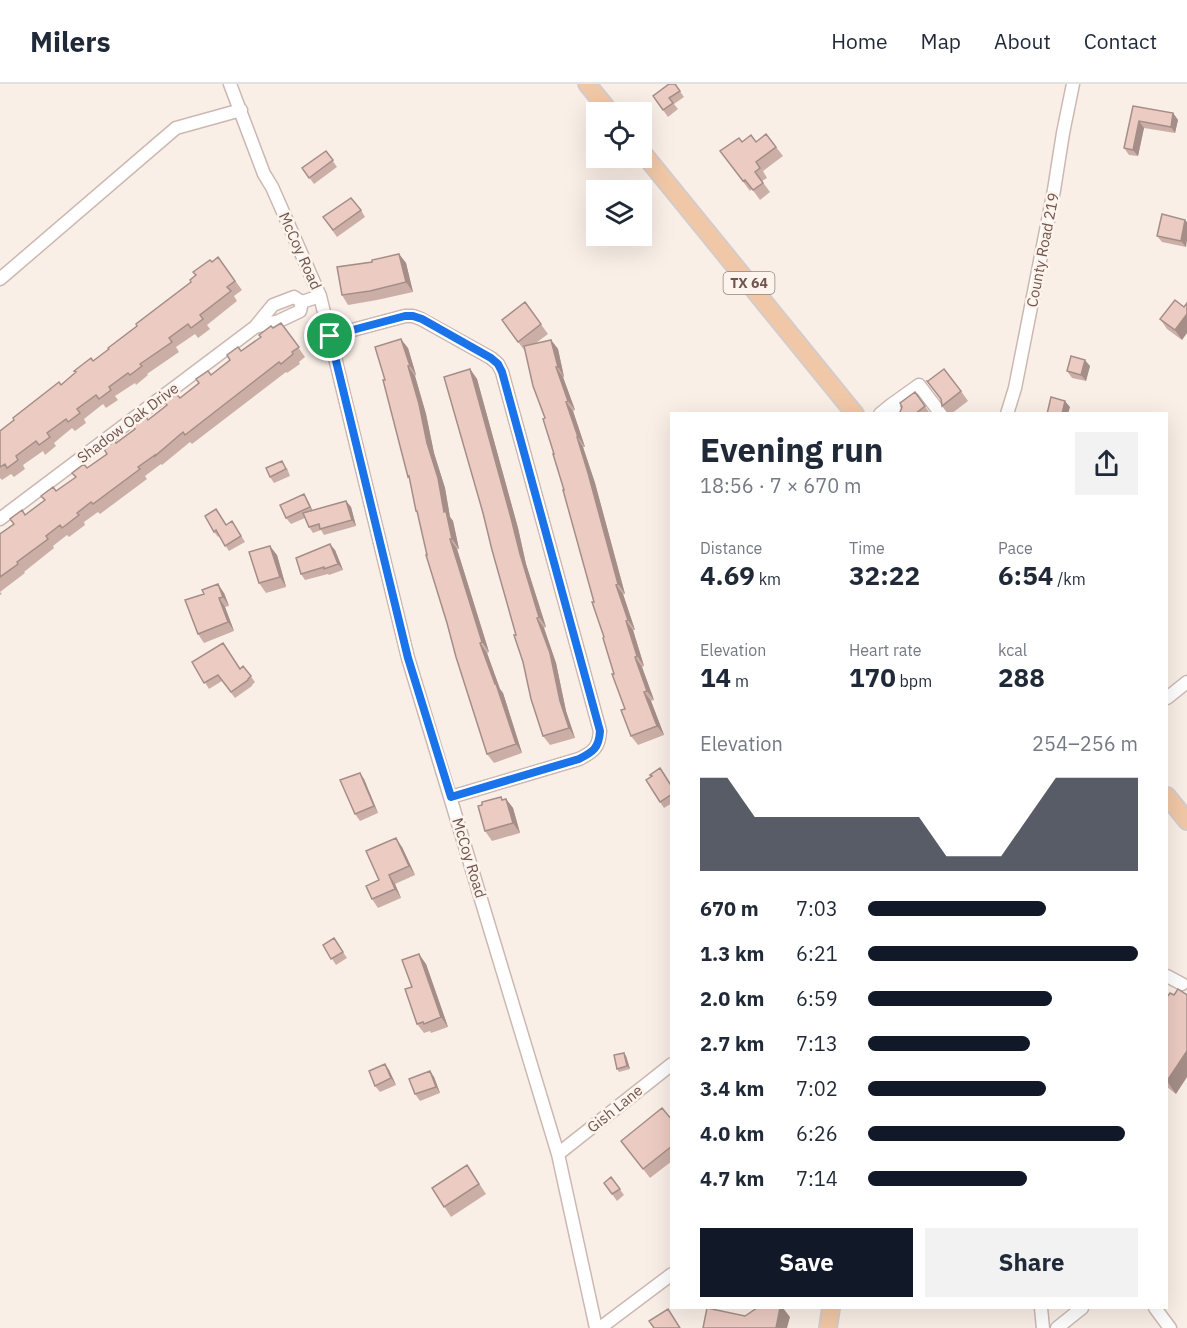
<!DOCTYPE html>
<meta charset="utf-8">
<style>
:root{--surface:#fff;--page:#f2f2f3;--text:#1f2937;--muted:#747a83;--line:#e0e1e3;--accent:#111827}
body{margin:0;font-family:"IBM Plex Sans",sans-serif;background:var(--page);color:var(--text);height:100vh;display:flex;flex-direction:column;font-size:22px;white-space:nowrap}
*{box-sizing:border-box;margin:0}
p{font-size:20px;color:var(--muted)}
.icon{flex:none;width:33px;height:33px;fill:none;stroke:currentColor;stroke-width:2;stroke-linecap:round;stroke-linejoin:round}
.map{position:relative;flex:1;overflow:hidden}
.panel{position:absolute;left:670px;top:328px;width:498px;height:897px;display:flex;flex-direction:column;background:var(--surface);border-radius:0px;box-shadow:0 6px 24px #0002}
.panel>*{flex:none}
.fabs{position:absolute;left:586px;top:18px;display:grid;gap:12px}
.fabs a{display:grid;place-items:center;width:66px;height:66px;border-radius:0px;background:var(--surface);box-shadow:0 6px 24px #0002;font-size:30px}
.pin{position:absolute;display:grid;place-items:center;width:51px;height:51px;color:#fff;margin:-26px;border:3px solid #fff;border-radius:50%;box-shadow:0 2px 6px #0007}
.round{display:grid;place-items:center;flex:none;width:63px;height:63px;border-radius:0px;background:var(--page)}
.summary{display:flex;align-items:center;justify-content:space-between;height:102px;padding:0 30px}
h1{font-size:33px;font-weight:700;line-height:45px}
.metrics{display:grid;grid-template-columns:repeat(3,1fr);gap:9px;height:102px;padding:6px 30px}
.metrics div{display:grid;align-content:center}
.metrics b{font-size:26px;font-weight:700}
.metrics small{font-size:16px;font-weight:400}
.metrics p{font-size:16px}
.chart{height:168px;padding:12px 30px}
.chart p{display:flex;justify-content:space-between}
.chart svg{width:100%;height:108px;margin-top:6px;fill:var(--accent);opacity:.7}
.primary-button{display:flex;gap:12px;margin-top:auto;padding:12px 30px}
.primary-button a{flex:1;height:69px;border-radius:0px;background:var(--accent);color:#fff;font-size:24px;font-weight:700;line-height:69px;text-align:center}
.primary-button a+a{background:var(--page);color:var(--text)}
ul{padding:0 30px;list-style:none;font-size:20px}
li{display:grid;grid-template-columns:96px 72px 1fr;align-items:center;height:45px}
li i{height:15px;border-radius:8px;background:var(--accent)}
header{display:flex;align-items:center;gap:36px;box-sizing:border-box;height:84px;padding:0 30px;background:var(--surface);border-bottom:2px solid var(--line)}
header strong{font-size:28px}
nav{display:flex;gap:33px;margin-inline-start:auto;font-size:21px}
.map>svg:first-child{display:block}
</style>
<header>
<strong>Milers</strong>
<nav><a>Home</a><a>Map</a><a>About</a><a>Contact</a></nav>
</header>
<div class="map">
<svg width="1187" height="1244" viewBox="0 0 1187 1244">
<rect width="100%" height="100%" fill="#faefe7"/>
<g fill="none" stroke-linecap="round" stroke-linejoin="round">
<defs>
<path id="minor" d="M230,0L264,90L272,103L320,212L408,574L558,1070L596,1244
M0,195L176,44L241,26
M255,243L279,237L300,227L302,218
M330,252L405,232H413L421,235L491,274L498,280L502,288L600,647C599,664 593,668 579,675L451,713
M880,330L891,321
M898,330L891,321L919,301L941,330
M1007,330L1015,304L1054,106L1063,49L1073,0
M0,435L255,243L273,221L294,213L302,218L320,212
M1167,614L1187,598
M1167,892L1182,900
M558,1070L672,980
M1041,1224L1043,1244
M1155,1224L1170,1244
M600,1244L672,1190
M1057,1244L1082,1224"/>
<path id="major" d="M587,0L610,28
M642,68L855,330
M1167,712L1187,737
M828,1244L831,1224"/>
</defs>
<!-- minor casing -->
<use href="#minor" stroke="#ccb8b2" stroke-width="15"/>
<!-- major casing -->
<use href="#major" stroke="#d4ccca" stroke-width="20"/>
<!-- minor -->
<use href="#minor" stroke="#fff" stroke-width="12"/>
<!-- major -->
<use href="#major" stroke="#f1c8a7" stroke-width="16"/>
</g>
<!-- wall -->
<path fill="#cbafa7" d="M675,0L684,13L674,20L678,25L668,33L653,12Z
M1133,22L1173,29L1178,36L1175,49L1144,44L1138,72L1129,71L1124,64Z
M766,50L783,72L763,87L767,94L762,97L770,108L760,116L752,105L750,107L720,67L742,58H756Z
M326,67L337,83L314,100L302,84Z
M361,126L365,133L337,153L323,133Z
M1185,136L1186,163L1162,158L1157,152Z
M399,170L406,179L413,208L377,216L348,221L342,211L372,178Z
M218,173L242,206L234,212L237,217L207,241L210,245L198,254L195,250L176,263L179,268L147,290L148,291L136,301L135,299L115,312L118,316L106,324L103,320L84,335L86,339L75,347L72,344L54,359L56,362L45,371L43,367L23,381L25,385L14,393L11,390L2,396L0,394V347L109,265L191,198Z
M525,218L548,250L536,259L551,256L558,265L564,293H563L575,326L573,327L585,363H583L595,399L625,510H623L635,546H633L644,582L642,583L654,616L651,617L664,651L638,661L631,652L625,625L614,590L594,518L545,334L525,267L508,245Z
M1184,223L1182,256L1167,245L1160,235Z
M281,239L305,273L299,278L300,280L287,289L286,288L192,360L190,358L162,381L161,380L145,392L147,395L100,430L98,428L84,438L85,441L69,453L67,451L53,462L54,464L24,488L25,489L0,508L2,510L0,511V450L107,370L116,359L148,336L180,314Z
M408,264L416,291L415,292L426,330L434,369L445,404L450,433L453,437L459,465H457L489,568L487,569L500,605L503,609L522,669L494,679L487,670L447,539L427,471L418,429L416,427L410,395L408,393Z
M1090,282L1086,297L1072,294L1067,287Z
M470,285L477,295L518,444L526,480L546,543L544,544L556,579L566,627L575,654L550,661L543,652L523,578Z
M928,297L961,307L968,317L951,330H948L942,322L941,316Z
M915,308L929,328L927,330H901Z
M287,384L290,392L274,399L270,393Z
M304,410L308,417L313,427L346,417L351,423L356,442L324,451L321,446L313,449L309,443L305,434L291,440L286,434Z
M232,437L245,458L229,467L219,452L218,453L214,448Z
M335,466L343,486L329,491L328,490L305,496L301,490Z
M277,471L286,503L266,509L259,499Z
M224,509L229,522L225,523L234,547L204,559L198,550L185,516Z
M192,578L240,585L243,582L255,598L252,601V602L235,614L222,597L209,605Z
M660,684L672,702V719L664,724L660,718L652,692Z
M364,695L378,729L360,737L355,730Z
M501,713L503,716L506,715L513,724L520,749L492,757L485,747Z
M402,763L415,791L395,800L401,814L378,824L372,815L379,796Z
M334,854L347,874L336,881L323,861Z
M426,880L448,943L431,949L430,947L424,949L417,940L412,903Z
M1174,911L1176,1010L1167,1003V913Z
M626,972L630,985L619,988L617,985Z
M385,980L389,986L396,1001L380,1008L375,1002Z
M430,987L434,993L440,1009L420,1017L415,1010Z
M672,1036V1077L650,1094L621,1057Z
M467,1081L486,1110L451,1133L432,1104Z
M611,1093L624,1111L617,1117L604,1099Z"/>
<!-- shaded-wall -->
<path fill="#a58e88" d="M1173,29L1178,36L1175,49L1171,43Z
M1139,37L1144,44L1138,72L1133,66Z
M1185,136L1187,138V156L1186,163L1181,157Z
M399,170L406,179L413,208L406,198Z
M1187,230V249L1182,256L1175,246Z
M401,255L408,264L416,291L410,282Z
M551,256L558,265L564,293L558,283Z
M1085,276L1090,282L1086,297L1081,291Z
M408,282L415,292L426,330L434,369L445,404L450,433L453,437L459,465L452,455L444,428Z
M556,283L563,293L575,326L568,317Z
M470,285L477,295L518,444L526,480L546,543L539,533L520,470Z
M1065,317L1070,323L1068,330H1062Z
M566,318L573,327L585,363L578,353Z
M577,353L583,363L595,399L625,510L618,500Z
M304,410L308,417L314,430L310,423Z
M346,417L351,423L356,442L352,436Z
M450,455L457,465L489,568L482,558Z
M330,460L335,466L343,486L338,480Z
M270,462L277,471L286,503L280,493Z
M218,500L224,509L229,522L223,513Z
M616,501L623,510L635,546L628,536Z
M219,514L225,523L234,547L228,538Z
M537,534L544,544L556,579L566,627L575,654L569,644L560,617Z
M626,537L633,546L644,582L637,572Z
M480,559L487,569L500,605L503,609L522,669L516,660Z
M635,573L642,583L654,616L647,607Z
M644,608L651,617L664,651L657,642Z
M360,689L364,695L378,729L374,722Z
M506,715L513,724L520,749L513,739Z
M396,754L402,763L415,791L409,782Z
M389,791L395,800L401,814L395,805Z
M419,870L426,880L448,943L441,933Z
M1187,967V993L1176,1010L1167,997Z
M624,969L626,972L630,985L627,982Z
M385,980L389,986L396,1001L391,994Z
M430,987L434,993L440,1009L436,1003Z
M780,1224H783L790,1233L787,1244H776Z"/>
<!-- building -->
<path fill="#eccbc2" stroke="#a58e88" stroke-width="1.5" d="M669,0H675L680,7L669,14L673,19L663,26L653,12Z
M1133,22L1173,29L1171,43L1139,37L1133,66L1124,64Z
M766,50L776,63L756,78L760,84L755,88L763,99L753,106L745,96L743,97L720,67L739,54L742,58L751,51L756,58Z
M326,67L333,76L309,94L302,84Z
M351,114L361,126L333,146L323,133Z
M1162,130L1185,136L1181,157L1157,152Z
M399,170L406,198L370,207L342,211L337,183L372,178V176Z
M218,173L235,197L227,203L231,207L200,231L203,235L191,244L188,240L169,254L172,258L140,280L142,282L130,291L128,289L109,303L111,306L99,315L96,311L77,325L80,329L68,338L66,335L47,349L50,353L39,361L36,357L16,372L18,376L7,384L5,380L0,383V347L14,336L13,334L59,298L61,301L76,288L74,287L91,274L93,277L109,265L108,264L137,242L136,240L191,198L190,196L196,191L193,188L210,176L212,178Z
M1175,216L1184,223L1187,219V230L1175,246L1160,235Z
M525,218L541,240L518,258L502,236Z
M281,239L299,263L292,268L293,270L281,280L279,278L185,351L183,348L155,372V371L138,383L140,385L93,420L91,418L77,429L79,431L62,444L60,441L46,452L48,455L17,478L18,480L0,493V450L14,440L10,435L22,426L25,431L45,416L41,412L53,403L56,407L76,393L72,389L84,380L87,384L107,370L104,365L115,357L116,359L135,345L133,342L146,333L148,336L167,321L165,318L176,310L180,314L199,299L196,295L208,287L211,291L230,276L227,271L238,263L241,267L261,253L259,251L271,242L273,244Z
M401,255L410,282H408L419,320L427,359L438,394L444,428L446,427L452,455H450L482,558L480,559L495,600H496L516,660L487,670L456,573L447,539L426,471H427L417,427H416L409,392L408,393L383,296H385L375,263Z
M551,256L558,283H556L568,317L566,318L578,353H577L588,389L618,500L616,501L628,536L626,537L637,572L635,573L647,607L644,608L657,642L631,652L621,626L625,625L612,590H614L603,554L604,553L592,518H594L563,406H564L553,370H554L543,335L545,334L533,302L524,262Z
M1071,272L1085,276L1081,291L1067,287Z
M470,285L511,434L520,470L539,533L537,534L550,569L560,617L569,644L543,652L531,615L523,578L514,551H516L492,466L483,429L444,293Z
M944,285L961,307L942,322L941,315L927,297H928Z
M915,308L925,322L915,330H901L900,328L902,323L900,319Z
M1051,313L1065,317L1062,330H1047Z
M282,377L286,385L270,393L266,384Z
M304,410L310,423L286,434L280,421Z
M346,417L352,436L320,445L319,440L309,443L303,429Z
M216,425L226,441L232,437L241,452L225,462L216,446L214,448L205,432Z
M330,460L338,480L324,485V483L301,490L296,474Z
M270,462L280,493L259,499L249,468Z
M218,500L223,513L219,514L228,538L198,550L185,516L204,510L202,506Z
M223,559L240,585L243,582L251,592L248,595V596L231,608L218,591L204,599L192,578Z
M660,684L672,703V710L660,718L646,696L652,692L650,691Z
M360,689L374,722L355,730L340,696Z
M501,713L502,716L506,715L513,739L485,747L478,722L482,721V718Z
M396,754L409,782L389,791L395,805L372,815L366,802L379,796L366,767Z
M334,854L343,868L331,875L323,861Z
M419,870L441,933L424,940L423,938L417,940L405,905L412,903L402,876Z
M1178,905L1187,911V967L1167,997V913L1170,909L1174,911Z
M624,969L627,982L617,985L614,971Z
M385,980L391,994L375,1002L369,987Z
M430,987L436,1003L415,1010L409,995Z
M662,1024L672,1036V1062L643,1085L621,1057Z
M467,1081L479,1100L444,1123L432,1104Z
M611,1093L620,1105L612,1110L604,1099Z
M707,1224L745,1232L757,1224H780L776,1244H703Z
M668,1225L680,1244H654L649,1237Z"/>
<g fill="none" stroke-linecap="round" stroke-linejoin="round">
<defs>
<path id="route" d="M405,232H413L422,235L491,274L498,280L502,288L600,647C599,664 593,668 579,675L451,713L408,574L330,252Z"/>
</defs>
<!-- route casing -->
<use href="#route" stroke="#fff" stroke-width="12"/>
<!-- route -->
<use href="#route" stroke="#1a73e8" stroke-width="8"/>
</g>
<g text-anchor="middle" stroke-width="5" stroke-linejoin="round" paint-order="stroke">
<!-- shield labels -->
<rect fill="#fdf4ed" stroke="#9b847e" stroke-width="1.5" x="723.5" y="188" width="51" height="22" rx="4.5"/>
<g font-size="14" font-weight="bold" fill="#71544f">
<text x="749" y="204">TX 64</text>
</g>
<!-- street labels -->
<g font-size="15" fill="#71544f" stroke="#fdf4ed">
<text transform="translate(1043 166) rotate(-79)" y="5">County Road 219</text>
<text transform="translate(300 167) rotate(66)" y="5">McCoy Road</text>
<text transform="translate(128 339) rotate(-37)" y="5">Shadow Oak Drive</text>
<text transform="translate(469 774) rotate(73)" y="5">McCoy Road</text>
<text transform="translate(615 1025) rotate(-39)" y="5">Gish Lane</text>
</g>
</g>
</svg>
<div class="fabs">
<a><svg class="icon" aria-label="locate" viewBox="0 0 24 24"><circle cx="12" cy="12" r="6"/><path d="M12 2v4M12 18v4M2 12h4M18 12h4"/></svg></a>
<a><svg class="icon" aria-label="layers" viewBox="0 0 24 24"><path d="M12 4l9 5-9 5-9-5zM3 14l9 5 9-5"/></svg></a>
</div>
<div class="pin" style="left:330px;top:252px;background:#1e9e55"><svg class="icon" aria-label="arrive" viewBox="0 0 24 24"><path d="M6 21V4h12l-3 4 3 4H6"/></svg></div>
<section class="panel">
<div class="summary"><div><h1>Evening run</h1><p>18:56 · 7 × 670 m</p></div><a class="round"><svg class="icon" aria-label="share" viewBox="0 0 24 24"><path d="M12 15V3M7 8l5-5 5 5M5 13v7h14v-7"/></svg></a></div>
<div class="metrics">
<div><p>Distance</p><b>4.69<small> km</small></b></div>
<div><p>Time</p><b>32:22</b></div>
<div><p>Pace</p><b>6:54<small> /km</small></b></div>
</div>
<div class="metrics">
<div><p>Elevation</p><b>14<small> m</small></b></div>
<div><p>Heart rate</p><b>170<small> bpm</small></b></div>
<div><p>kcal</p><b>288</b></div>
</div>
<div class="chart"><p><span>Elevation</span>254–256 m</p>
<svg viewBox="0 0 160 44" preserveAspectRatio="none"><path d="M0 44V6L10 6L20 22L30 22L40 22L50 22L60 22L70 22L80 22L90 38L100 38L110 38L120 22L130 6L140 6L150 6L160 6V44z"/></svg>
</div>
<ul>
<li><b>670 m</b>7:03<i style="width:66%"></i></li>
<li><b>1.3 km</b>6:21<i style="width:100%"></i></li>
<li><b>2.0 km</b>6:59<i style="width:68%"></i></li>
<li><b>2.7 km</b>7:13<i style="width:60%"></i></li>
<li><b>3.4 km</b>7:02<i style="width:66%"></i></li>
<li><b>4.0 km</b>6:26<i style="width:95%"></i></li>
<li><b>4.7 km</b>7:14<i style="width:59%"></i></li>
</ul>
<div class="primary-button"><a>Save</a><a>Share</a></div>
</section>
</div>
